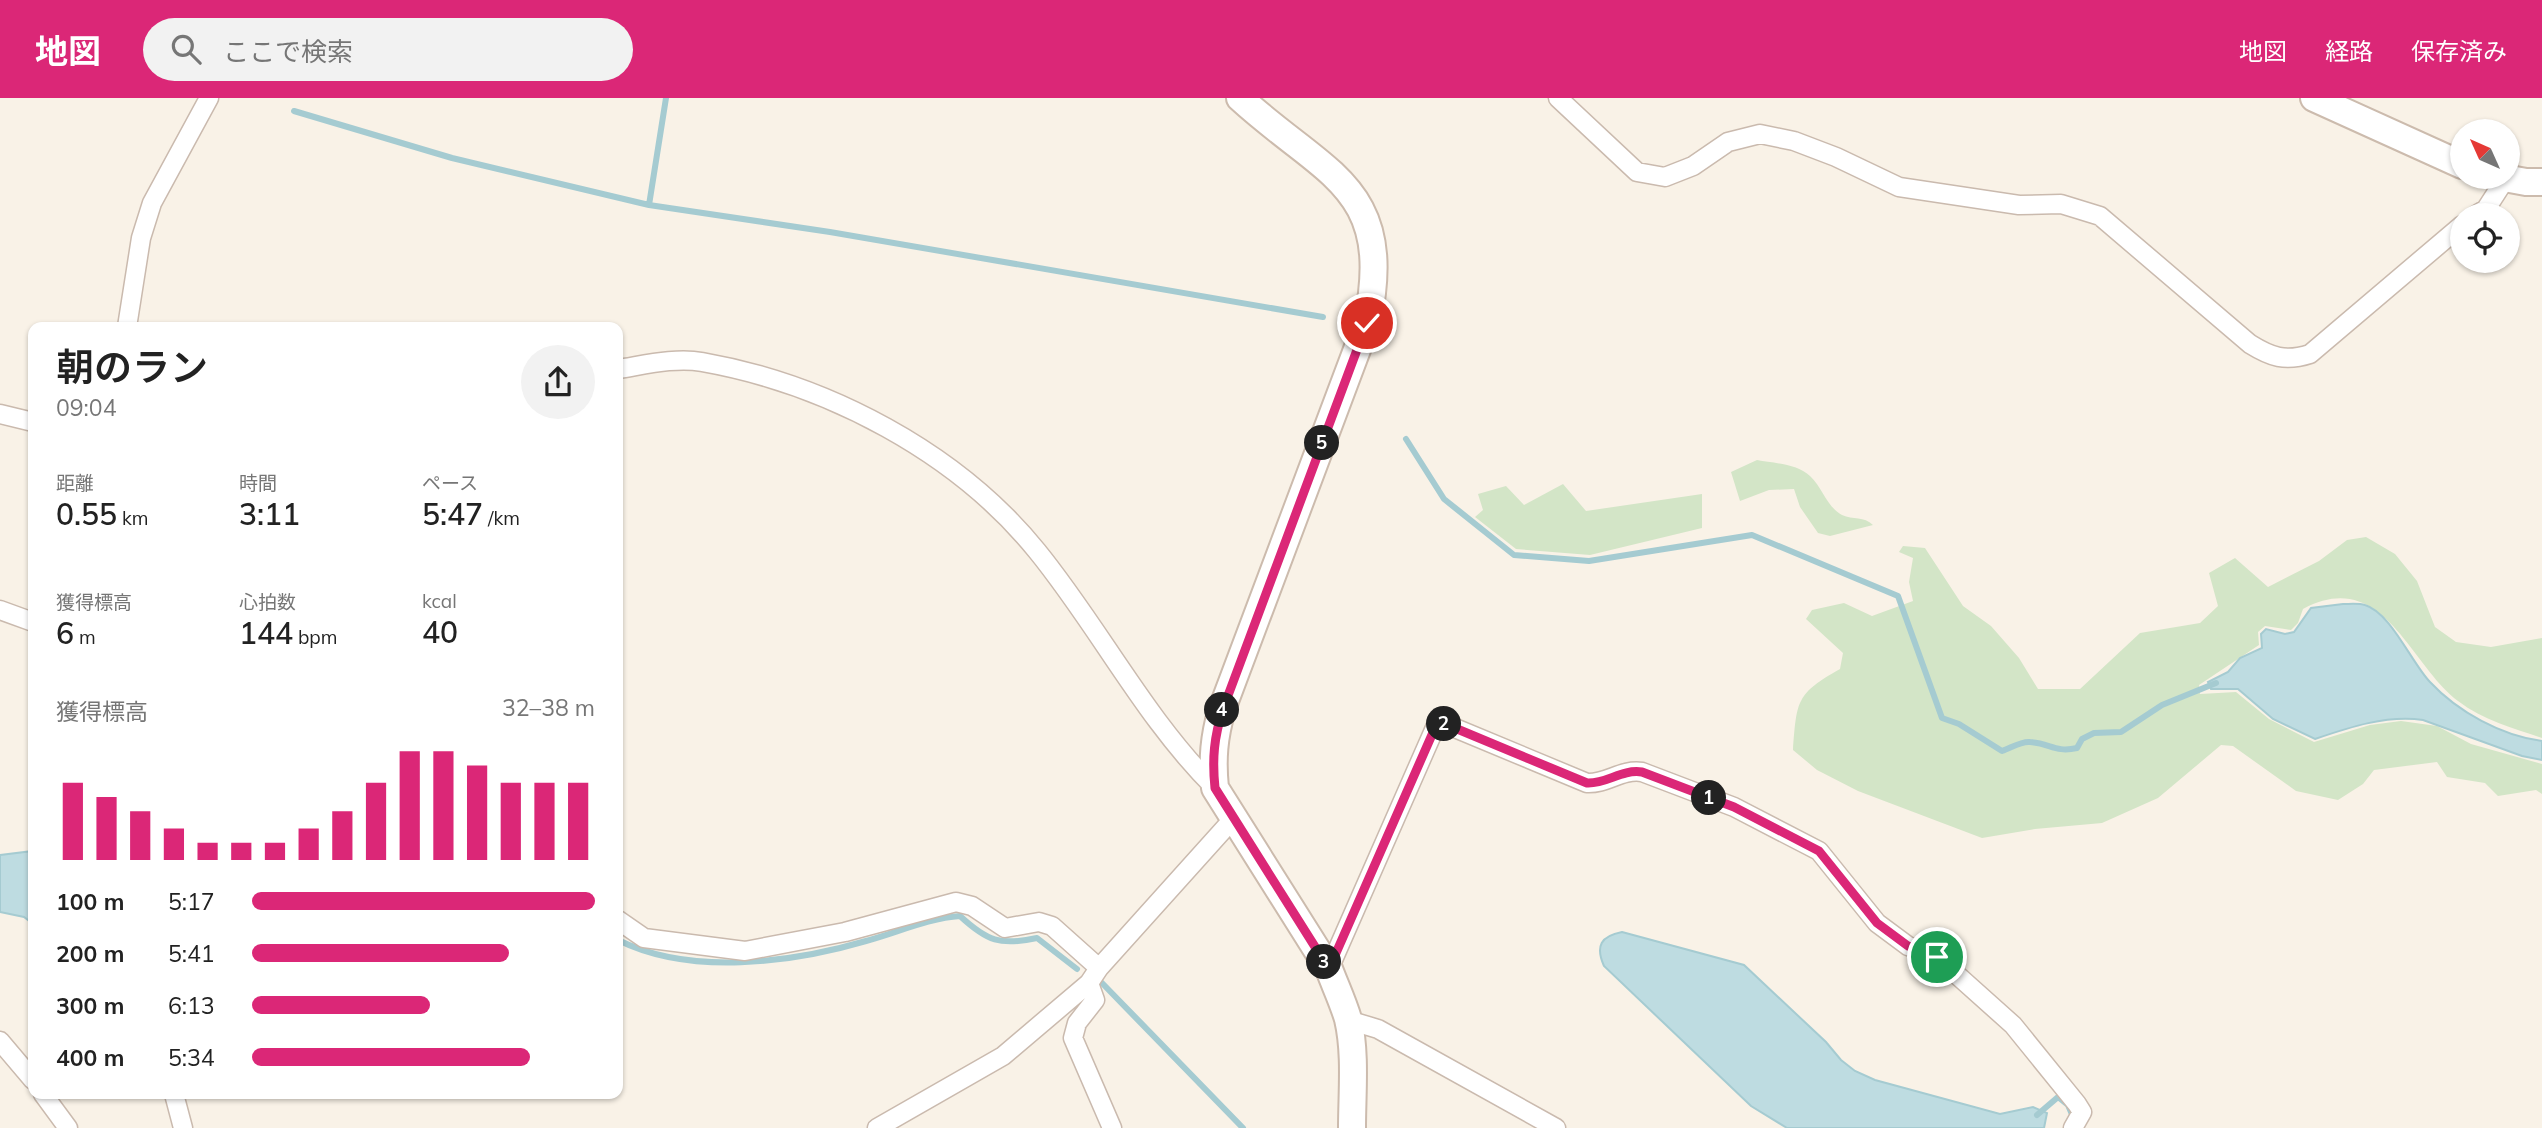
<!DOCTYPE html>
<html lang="ja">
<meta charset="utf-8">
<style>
:root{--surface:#fff;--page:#f2f2f2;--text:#222;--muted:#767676;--accent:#db2777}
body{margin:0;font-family:Mulish,"Noto Sans JP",sans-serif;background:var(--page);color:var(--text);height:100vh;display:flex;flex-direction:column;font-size:26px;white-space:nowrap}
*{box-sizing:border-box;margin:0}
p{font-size:23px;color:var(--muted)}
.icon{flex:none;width:38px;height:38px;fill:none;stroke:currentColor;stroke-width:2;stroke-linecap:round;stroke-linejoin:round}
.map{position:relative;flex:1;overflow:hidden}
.details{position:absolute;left:28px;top:224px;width:595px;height:777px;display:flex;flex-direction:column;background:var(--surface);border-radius:14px;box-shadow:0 2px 5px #0004}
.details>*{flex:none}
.needle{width:46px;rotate:315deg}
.fabs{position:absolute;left:2450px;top:21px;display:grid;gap:14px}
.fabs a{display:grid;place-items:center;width:70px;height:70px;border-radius:50%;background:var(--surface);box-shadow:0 2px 5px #0004;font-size:35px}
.pin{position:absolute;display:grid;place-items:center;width:60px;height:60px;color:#fff;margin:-30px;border:4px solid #fff;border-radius:50%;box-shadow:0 2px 7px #0007}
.km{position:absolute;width:35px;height:35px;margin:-18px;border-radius:50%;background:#222;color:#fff;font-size:19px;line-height:35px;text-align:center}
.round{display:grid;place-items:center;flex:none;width:74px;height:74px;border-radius:37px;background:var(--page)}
.overview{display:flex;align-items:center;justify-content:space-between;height:119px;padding:0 28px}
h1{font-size:38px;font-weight:600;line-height:52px}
.metrics{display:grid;grid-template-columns:repeat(3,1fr);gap:10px;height:119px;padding:7px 28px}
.metrics div{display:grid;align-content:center}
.metrics b{font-size:30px;font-weight:600}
.metrics small{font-size:19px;font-weight:400}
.metrics p{font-size:19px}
.chart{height:196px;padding:14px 28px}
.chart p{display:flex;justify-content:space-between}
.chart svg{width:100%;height:126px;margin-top:7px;stroke:var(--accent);stroke-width:6}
ul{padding:0 28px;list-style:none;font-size:23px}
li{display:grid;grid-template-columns:112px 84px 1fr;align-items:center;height:52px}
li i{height:18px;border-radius:9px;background:var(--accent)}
header{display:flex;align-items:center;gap:42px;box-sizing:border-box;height:98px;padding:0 35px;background:var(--accent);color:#fff}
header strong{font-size:33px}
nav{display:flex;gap:38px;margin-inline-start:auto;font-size:24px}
.search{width:490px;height:63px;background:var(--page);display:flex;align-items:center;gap:18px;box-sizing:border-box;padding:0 24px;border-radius:38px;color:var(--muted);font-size:26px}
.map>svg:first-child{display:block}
</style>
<header>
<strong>地図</strong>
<div class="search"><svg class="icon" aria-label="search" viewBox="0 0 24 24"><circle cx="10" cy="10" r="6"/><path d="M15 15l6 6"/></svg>ここで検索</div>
<nav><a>地図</a><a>経路</a><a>保存済み</a></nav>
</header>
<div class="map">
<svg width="2542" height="1030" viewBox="0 0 2542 1030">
<rect width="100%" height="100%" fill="#f9f2e7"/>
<!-- green -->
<path fill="#d3e5c7" d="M1757,362C1773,365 1798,366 1810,378C1823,390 1826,408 1842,417C1853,422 1864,418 1873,427L1830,438L1818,435L1800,409L1794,391L1769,392L1740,403L1731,374Z
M1563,386L1586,413L1702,396V430L1590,457L1516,451L1475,419L1483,412L1478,396L1506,388L1524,407Z
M2366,439L2395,456L2417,483L2435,529L2456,544L2491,549L2542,540V640C2513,630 2483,622 2458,603C2409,566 2383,468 2303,511L2298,525L2291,532L2265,528L2258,534L2259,547L2199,587L2200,596L2236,594L2269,621L2314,644L2370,627L2401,623L2437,628L2471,646L2542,666V696L2536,692L2498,698L2485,685L2447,679L2437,664L2374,672L2363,686L2338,702L2296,693L2233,648L2221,647L2158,700L2102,725L2035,731L1982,740L1858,693L1817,672L1793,652C1797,602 1796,596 1840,571L1843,555L1806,521L1812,512L1844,505L1872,518L1913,503L1909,484L1913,460L1899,454L1903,448L1925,450L1963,508L1991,528L2019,560L2038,591H2080L2140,535L2200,525L2218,508L2209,475L2235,460L2268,489L2319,463L2347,442Z"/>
<!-- water -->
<path fill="#bedce1" stroke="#a5cbd1" stroke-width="2" d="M2343,506C2350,506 2359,505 2365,507C2391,515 2411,564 2430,584C2458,614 2502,638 2542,643V662L2522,658L2423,622C2386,617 2350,629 2315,641L2273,621L2238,591H2211L2208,584L2228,574L2240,560L2262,550L2261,536L2266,531L2285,536L2294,534L2311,510Z
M33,753V826L24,819L0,814V757Z
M1622,834L1744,867L1826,944L1841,962L1855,973L1875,982L2000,1016L2033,1009L2047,1015L2044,1030H1787L1751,1008L1604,868C1595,848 1601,838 1622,834Z"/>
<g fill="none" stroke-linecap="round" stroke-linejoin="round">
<!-- stream -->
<path stroke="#a5cbd1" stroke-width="6" d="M666,0L649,107L830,134L1323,219
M294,13L452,60L649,107
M1406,341L1444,401L1514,457L1589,463L1752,437L1898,498L1942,620L1959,626L2002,653C2011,650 2021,643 2030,644C2050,645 2055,655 2077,650L2082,641L2094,635L2121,634L2162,607L2216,585
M618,842C690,878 791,865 866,843C896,835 929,820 960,818C987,843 1000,848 1037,840L1077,871
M1102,885L1243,1030
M2037,1017L2058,999L2068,1007L2074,1021"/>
<defs>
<path id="street" d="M1558,0L1637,74L1665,79L1693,68L1728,44L1760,36L1794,43L1836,59L1899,89L2019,107L2061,106L2100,118L2250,246C2271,259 2285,264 2310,256L2462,127
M2476,117L2486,111L2506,80
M127,229L141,140L152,105L209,0
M618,271C644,267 676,259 702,264C827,286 957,354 1037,453C1099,529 1145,621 1215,690
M0,316L33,324
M0,512L33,524
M618,822L644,840L745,853L845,834L956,804L972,808L1005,830L1039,824L1052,828L1099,870
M1329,871L1438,623L1587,685C1607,686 1621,671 1642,674L1734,709L1819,753L1877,825L1908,848L1937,859L2013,927L2077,1006L2082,1014L2073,1030
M1089,885L1095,902L1077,925L1073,940L1112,1030
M1348,922L1378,931L1556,1030
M0,943L33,982
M43,996L68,1030
M174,996L183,1030
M877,1030L1003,958L1089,885L1099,870L1233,721"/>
<path id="secondary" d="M1240,0C1325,78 1396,88 1367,225L1222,611C1214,639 1212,661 1215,690L1329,871C1335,887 1343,904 1348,921C1356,955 1352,995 1352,1030
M2314,0L2462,67
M2499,79L2526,84H2542"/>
</defs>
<!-- street casing -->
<use href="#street" stroke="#cabaae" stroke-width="21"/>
<!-- secondary casing -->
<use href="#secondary" stroke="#ccbbad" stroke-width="30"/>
<!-- street -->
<use href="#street" stroke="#fff" stroke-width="18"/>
<!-- secondary -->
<use href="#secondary" stroke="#fff" stroke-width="26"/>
</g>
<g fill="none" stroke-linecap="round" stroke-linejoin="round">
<defs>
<path id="route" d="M1367,225L1223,611C1214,639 1212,661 1215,690L1329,871L1438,623L1587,685C1607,686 1621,671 1642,674L1734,709L1819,753L1877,825L1908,848L1937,859"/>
</defs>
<!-- route casing -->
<use href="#route" stroke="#fff" stroke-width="14"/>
<!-- route -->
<use href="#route" stroke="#db2777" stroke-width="9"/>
</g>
</svg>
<div class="fabs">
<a><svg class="needle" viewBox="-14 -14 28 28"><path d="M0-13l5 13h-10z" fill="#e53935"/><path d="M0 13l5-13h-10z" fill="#767676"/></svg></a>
<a><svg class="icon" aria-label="locate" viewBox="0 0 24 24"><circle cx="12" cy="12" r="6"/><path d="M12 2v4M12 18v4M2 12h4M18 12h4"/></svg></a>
</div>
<div class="pin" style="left:1937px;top:859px;background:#1e9e55"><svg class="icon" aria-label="arrive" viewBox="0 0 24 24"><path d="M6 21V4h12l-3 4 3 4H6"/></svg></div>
<div class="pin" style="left:1367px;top:225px;background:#d93025"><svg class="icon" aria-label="check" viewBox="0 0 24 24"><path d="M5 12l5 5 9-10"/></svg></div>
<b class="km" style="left:1709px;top:700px">1</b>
<b class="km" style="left:1444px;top:626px">2</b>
<b class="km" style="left:1324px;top:864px">3</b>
<b class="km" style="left:1222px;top:612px">4</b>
<b class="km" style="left:1322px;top:345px">5</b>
<section class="details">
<div class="overview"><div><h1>朝のラン</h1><p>09:04</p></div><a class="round"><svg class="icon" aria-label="share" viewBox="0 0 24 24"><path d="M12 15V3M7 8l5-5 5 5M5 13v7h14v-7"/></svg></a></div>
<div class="metrics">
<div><p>距離</p><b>0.55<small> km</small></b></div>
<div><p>時間</p><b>3:11</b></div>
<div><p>ペース</p><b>5:47<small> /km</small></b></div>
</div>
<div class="metrics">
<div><p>獲得標高</p><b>6<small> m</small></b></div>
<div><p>心拍数</p><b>144<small> bpm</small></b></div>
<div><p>kcal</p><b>40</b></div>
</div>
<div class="chart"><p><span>獲得標高</span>32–38 m</p>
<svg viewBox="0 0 160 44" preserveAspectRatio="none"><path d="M5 44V17M15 44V22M25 44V27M35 44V33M45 44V38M55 44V38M65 44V38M75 44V33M85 44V27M95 44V17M105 44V6M115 44V6M125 44V11M135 44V17M145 44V17M155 44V17"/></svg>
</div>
<ul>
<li><b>100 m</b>5:17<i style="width:100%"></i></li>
<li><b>200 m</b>5:41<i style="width:75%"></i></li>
<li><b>300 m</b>6:13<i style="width:52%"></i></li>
<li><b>400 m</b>5:34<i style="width:81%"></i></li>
</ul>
</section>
</div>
